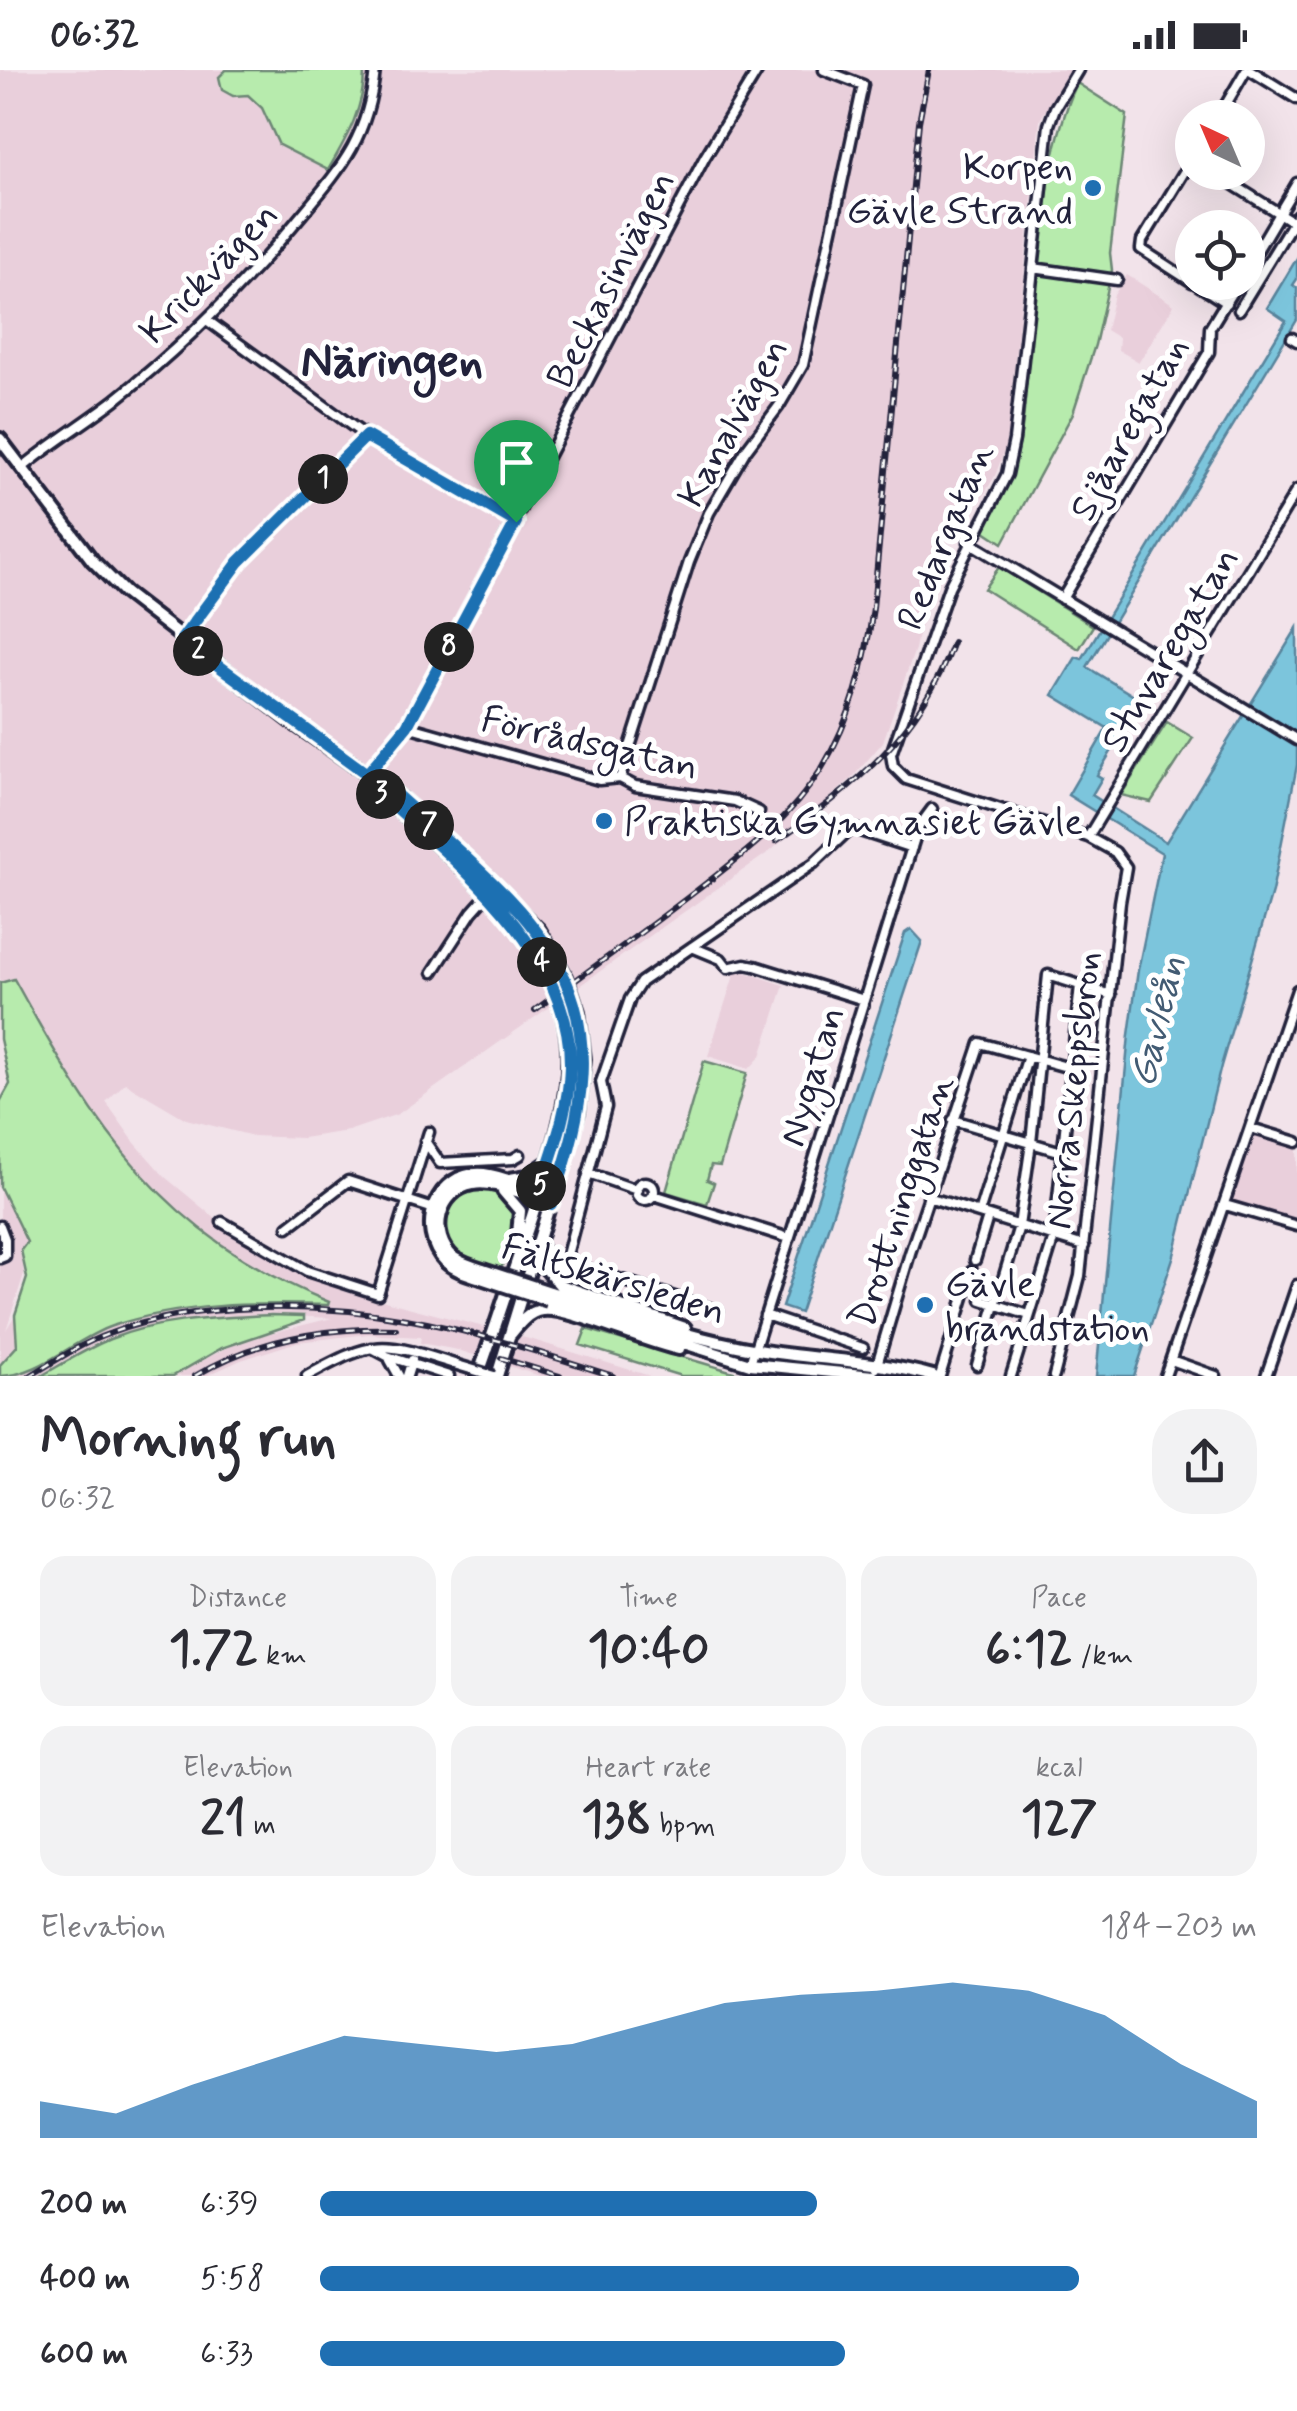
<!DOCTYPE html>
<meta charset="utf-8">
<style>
:root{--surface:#fff;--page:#f2f2f3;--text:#2b2b33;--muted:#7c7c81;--accent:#1f6fb2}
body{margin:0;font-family:Mynerve,sans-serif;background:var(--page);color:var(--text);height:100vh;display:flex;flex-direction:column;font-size:38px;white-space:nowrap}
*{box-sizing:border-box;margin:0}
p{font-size:32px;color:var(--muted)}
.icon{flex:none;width:55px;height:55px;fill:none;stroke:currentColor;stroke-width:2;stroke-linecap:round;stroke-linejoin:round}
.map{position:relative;height:1306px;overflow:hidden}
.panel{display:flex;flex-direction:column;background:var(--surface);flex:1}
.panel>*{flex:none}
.needle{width:65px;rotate:316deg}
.buttons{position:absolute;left:1175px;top:30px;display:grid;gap:20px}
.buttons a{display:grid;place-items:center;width:90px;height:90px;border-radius:50%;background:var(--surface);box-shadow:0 10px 40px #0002;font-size:50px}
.pin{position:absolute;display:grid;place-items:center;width:85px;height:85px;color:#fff;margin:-102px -42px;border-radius:50% 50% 50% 0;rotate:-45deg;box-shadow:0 0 10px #0007}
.pin .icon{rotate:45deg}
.km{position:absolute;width:50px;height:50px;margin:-25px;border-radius:50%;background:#222;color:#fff;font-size:28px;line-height:50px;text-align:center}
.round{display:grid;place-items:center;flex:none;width:105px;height:105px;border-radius:40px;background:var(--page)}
.overview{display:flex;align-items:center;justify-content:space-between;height:170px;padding:0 40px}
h1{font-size:55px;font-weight:700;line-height:75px}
.figures{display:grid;grid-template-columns:repeat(3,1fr);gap:15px;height:170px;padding:10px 40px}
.figures div{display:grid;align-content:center;border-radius:25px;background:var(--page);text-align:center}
.figures b{font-size:50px;font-weight:700}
.figures small{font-size:28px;font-weight:400}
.figures p{font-size:28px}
.chart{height:280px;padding:20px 40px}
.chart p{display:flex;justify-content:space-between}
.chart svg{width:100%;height:180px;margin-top:10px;fill:var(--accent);opacity:.7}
ul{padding:0 40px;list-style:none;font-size:32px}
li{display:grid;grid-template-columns:160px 120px 1fr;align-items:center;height:75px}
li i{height:25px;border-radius:12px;background:var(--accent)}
.status{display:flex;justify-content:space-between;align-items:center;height:70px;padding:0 50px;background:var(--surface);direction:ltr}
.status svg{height:28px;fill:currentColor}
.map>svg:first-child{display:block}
</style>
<div class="status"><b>06:32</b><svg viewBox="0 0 49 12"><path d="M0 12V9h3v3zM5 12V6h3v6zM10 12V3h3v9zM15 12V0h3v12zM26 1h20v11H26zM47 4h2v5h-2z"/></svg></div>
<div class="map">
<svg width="1297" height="1306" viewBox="0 0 1297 1306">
<rect width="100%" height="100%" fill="#f2e3ea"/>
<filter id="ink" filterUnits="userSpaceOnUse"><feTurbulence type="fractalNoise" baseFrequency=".01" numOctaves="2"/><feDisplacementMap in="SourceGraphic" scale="20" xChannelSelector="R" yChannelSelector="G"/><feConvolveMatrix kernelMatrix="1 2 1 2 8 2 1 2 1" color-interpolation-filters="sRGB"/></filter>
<g filter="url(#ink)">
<!-- built -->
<path fill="#e9cfdb" d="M0,0H1069L1040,50L1006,376L995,406L980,431L941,454L915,579L883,672L853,707L773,779L398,1044L348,1061L302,1068L253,1066L186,1049L125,1013L106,1032L135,1073L165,1107L239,1168L282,1193L358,1224L533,1270L650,1306H540L458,1280L420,1273L421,1267L368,1264L297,1272L241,1290L206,1306H172L242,1270L332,1248L271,1245L207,1248L146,1258L112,1268L41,1306H0V1117L27,1172L21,1180L24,1204L6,1260L35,1212L43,964L15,909L0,913Z
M1127,205L1174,235L1139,292L1118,280L1119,268L1106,260L1114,225Z
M736,899L784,915L761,986L749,999L708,986Z
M1252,1060L1297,1074V1155L1227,1133Z"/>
<!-- green -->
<path fill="#b7ebad" stroke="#6c8674" stroke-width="2.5" d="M226,0H364C365,37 346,69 328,100L279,75L262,38L248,25L233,26L222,20L219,7Z
M1077,13L1127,45L1110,183L1112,200L1095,275L1073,343L1003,473L982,459C991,441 1004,423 1011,405C1024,369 1025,329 1028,291C1037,202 1040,95 1077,13Z
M999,497L1093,556L1079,579L984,519Z
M1167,652L1193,668L1151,732L1121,725Z
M14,909C98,1062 161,1163 329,1232L328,1235C255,1233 181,1233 112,1256C74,1269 40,1306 0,1306V1295L17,1276L15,1245L27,1208L21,1180L27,1172L0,1117V1032L10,1014L0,969V913Z
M704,991L747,1003L720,1096L711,1095L707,1110L714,1113L707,1134L666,1122Z
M482,1118L500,1122L515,1139L513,1167L501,1199L497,1200L457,1185C435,1155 447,1125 482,1118Z
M271,1245L304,1246V1250L222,1278L173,1306H41C64,1293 86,1279 110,1269C160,1249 217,1248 271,1245Z
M586,1259L737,1303V1306H681L580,1275Z"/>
<!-- water -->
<path fill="#7cc5dc" stroke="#58849c" stroke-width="2.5" d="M1297,188V209L1293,215L1297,218V250L1087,597L1142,631L1097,705L1102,708L1092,725L1166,772L1297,558V695L1272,822L1221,996L1174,1185L1134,1306H1096L1129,965L1138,900L1162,783L1068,725L1107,658L1053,625L1076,587L1082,589L1286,251L1267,238Z
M911,859L922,871L800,1243L782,1237L905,863Z"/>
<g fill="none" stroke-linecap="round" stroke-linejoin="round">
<defs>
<path id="minor" d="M1250,0L1297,29
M1218,48L1246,0
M1192,89L1142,171L1141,179L1192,212
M1213,102L1293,152
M1248,196L1297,113
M1033,198L1117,210
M1193,212L1226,233
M1239,240L1297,145
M208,251L366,366L516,451
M1292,268L1297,271
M22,398C52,373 85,353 115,330C182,277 241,218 295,153C339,100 368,71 375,0
M969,472L1297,670
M1062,529L1209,282L1210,258L1238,212
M182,569L239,492L366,366
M407,656L599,710L620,708L635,716L735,731L759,742
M367,704L407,656L705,87L758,0
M620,708L689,492L709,443L746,380L779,336L803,295L863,15L824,0
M1088,767L1297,420
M692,877L721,889L728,898L745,894L755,896L864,930
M433,902L472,842L489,823
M953,1050L1062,1082
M1251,1058L1297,1072
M425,1071L440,1093L513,1089L520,1085
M588,1103L637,1120
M636 1121a9 9 0 1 1 18 0a9 9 0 1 1-18 0Z
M654,1125L789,1168
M928,1127L1084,1176
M1225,1135L1297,1156
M979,1143L1028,986
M222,1152L307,1201L378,1224L429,1062
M0,1156L5,1169V1186L0,1188
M288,1157L348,1111L437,1140
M975,1190L988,1147
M982,1230L1029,1245
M718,1241L578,1196L567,1185L606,1037L601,1012L630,929L641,912L814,793L851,758L912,778
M765,1245L863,1278
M372,1278L387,1286L449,1306
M390,1290L399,1306
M1171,1290L1216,1306
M750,1294L918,758L932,739
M977,1295L1019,1156L1031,1073L1048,905L1111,925
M876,1298L910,1183L980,973L1070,998
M307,1306C374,1269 382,1271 454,1294
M407,1306L412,1290
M940,1306L972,1201
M1011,1306L1054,1167L1080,915
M1054,1306L1080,1206L1120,832L1126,797L1115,782L1088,767L906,709L893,696L891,684L949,517L1007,404L1014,370L1049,55L1055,38L1078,0
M1165,1306L1297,920
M1266,1306L1297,1215"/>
<path id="major" d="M0,369L93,491L125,523L292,652L367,704L383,712L539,860L566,907L578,942L584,989L578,1042L497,1306
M367,705L375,718C427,766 498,824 536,882C595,972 561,1054 532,1146C514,1199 497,1253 478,1306
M510,1109L528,1106L548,1092
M503,1121L520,1141L517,1177
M541,1177L542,1194L560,1215L685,1258
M483,1200C473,1197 463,1194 454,1188C428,1165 438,1120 473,1114C494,1110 523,1124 542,1130
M481,1208C469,1204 456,1201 446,1192C414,1160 436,1100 484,1104C504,1106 524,1117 543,1123
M550,1222C619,1243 687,1268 758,1280C816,1290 875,1290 933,1306
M548,1230L750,1294L873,1306
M511,1264C518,1255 529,1241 542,1240C568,1236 645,1273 679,1279"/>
</defs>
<!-- minor casing -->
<use href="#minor" stroke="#22223b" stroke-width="15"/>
<!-- major casing -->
<use href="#major" stroke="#22223b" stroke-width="18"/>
<!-- minor -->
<use href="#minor" stroke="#fff" stroke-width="8"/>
<!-- major -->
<use href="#major" stroke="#fff" stroke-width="10"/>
<defs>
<path id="rail" d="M776,771C854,717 921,664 953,572
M535,940C589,900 643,862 696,821C743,785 790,750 822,698C852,648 865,595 873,538L919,52L929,0
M501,1288L560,1306
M30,1306C56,1290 82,1273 111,1263C197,1231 317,1233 406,1249C475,1261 547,1285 613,1306
M195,1306C256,1269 325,1257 396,1259"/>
</defs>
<!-- rail casing -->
<use href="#rail" stroke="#22223b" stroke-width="6"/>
<!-- rail -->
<use href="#rail" stroke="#fff" stroke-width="2.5" stroke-dasharray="8" stroke-linecap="butt"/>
<defs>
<path id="minor-bridge" d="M454,1294L494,1306"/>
<path id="major-bridge" d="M483,1200L550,1222
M481,1208L548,1230"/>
</defs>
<!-- minor-bridge casing -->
<use href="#minor-bridge" stroke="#22223b" stroke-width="15" stroke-linecap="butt"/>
<!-- major-bridge casing -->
<use href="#major-bridge" stroke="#22223b" stroke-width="18" stroke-linecap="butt"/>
<!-- minor-bridge -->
<use href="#minor-bridge" stroke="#fff" stroke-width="8"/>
<!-- major-bridge -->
<use href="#major-bridge" stroke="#fff" stroke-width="10"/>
</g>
</g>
<g fill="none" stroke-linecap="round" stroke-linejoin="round" filter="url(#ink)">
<defs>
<path id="route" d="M516,452L366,366L239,492L182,569L367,704L375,718C454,790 572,880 570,996C569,1042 551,1086 537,1129L551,1134C636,908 535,852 382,712L367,704L407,656L516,452"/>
</defs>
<!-- route casing -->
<use href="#route" stroke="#fff" stroke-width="20"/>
<!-- route -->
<use href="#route" stroke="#1f6fb2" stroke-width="12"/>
</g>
<!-- markers -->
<g fill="#1f6fb2" stroke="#fff" stroke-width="4">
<circle cx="1093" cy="118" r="10"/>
<circle cx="604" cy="751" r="10"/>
<circle cx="925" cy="1235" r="10"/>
</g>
<g text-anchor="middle" stroke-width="10" stroke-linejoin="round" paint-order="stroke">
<!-- poi labels -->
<g font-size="38" fill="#22223b" stroke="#fff" text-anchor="start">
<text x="1073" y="109" text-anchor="end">Korpen<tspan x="1073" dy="44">Gävle Strand</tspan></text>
<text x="624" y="764">Praktiska Gymnasiet Gävle</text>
<text x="945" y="1226">Gävle<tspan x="945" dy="44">brandstation</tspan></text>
</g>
<!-- street labels -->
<g font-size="38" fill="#22223b" stroke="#fff">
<text transform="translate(208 202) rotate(-46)" y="13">Krickvägen</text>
<text transform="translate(610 209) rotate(-63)" y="13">Beckasinvägen</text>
<text transform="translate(732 352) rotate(-61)" y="13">Kanalvägen</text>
<text transform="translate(1128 358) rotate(-61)" y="13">Sjåaregatan</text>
<text transform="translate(944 466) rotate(-68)" y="13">Redargatan</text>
<text transform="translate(1169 579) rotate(-59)" y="13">Stuvaregatan</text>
<text transform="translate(590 672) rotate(13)" y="13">Förrådsgatan</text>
<text transform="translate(811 1006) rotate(-73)" y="13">Nygatan</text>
<text transform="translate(1072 1020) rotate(-84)" y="13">Norra Skeppsbron</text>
<text transform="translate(900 1131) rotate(-72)" y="13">Drottninggatan</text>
<text transform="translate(614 1208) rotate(17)" y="13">Fältskärsleden</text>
</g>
<!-- water labels -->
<g font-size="40" font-style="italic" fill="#425b73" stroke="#fff">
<text transform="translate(1155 951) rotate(-77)" y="14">Gavleån</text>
</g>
<!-- district labels -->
<g font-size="48" font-weight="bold" fill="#22223b" stroke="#fff">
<text x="392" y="306">Näringen</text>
</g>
</g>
</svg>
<div class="buttons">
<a><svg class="needle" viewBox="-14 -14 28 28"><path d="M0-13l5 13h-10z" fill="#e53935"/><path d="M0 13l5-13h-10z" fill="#7c7c81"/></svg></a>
<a><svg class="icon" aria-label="locate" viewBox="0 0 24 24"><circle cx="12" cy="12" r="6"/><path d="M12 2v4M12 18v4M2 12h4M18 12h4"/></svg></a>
</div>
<div class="pin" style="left:516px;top:452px;background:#1e9e55"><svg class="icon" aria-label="arrive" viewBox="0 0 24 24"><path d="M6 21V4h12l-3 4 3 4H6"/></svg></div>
<b class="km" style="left:323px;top:409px">1</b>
<b class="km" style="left:198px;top:581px">2</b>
<b class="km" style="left:381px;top:724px">3</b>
<b class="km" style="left:542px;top:892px">4</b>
<b class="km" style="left:541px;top:1116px">5</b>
<b class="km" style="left:429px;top:755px">7</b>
<b class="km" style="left:449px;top:577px">8</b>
</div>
<section class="panel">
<div class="overview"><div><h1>Morning run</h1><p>06:32</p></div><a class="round"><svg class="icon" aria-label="share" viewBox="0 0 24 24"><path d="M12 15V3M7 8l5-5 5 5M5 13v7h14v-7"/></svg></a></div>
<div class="figures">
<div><p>Distance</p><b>1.72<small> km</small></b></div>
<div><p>Time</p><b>10:40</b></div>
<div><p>Pace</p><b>6:12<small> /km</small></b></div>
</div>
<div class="figures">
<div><p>Elevation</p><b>21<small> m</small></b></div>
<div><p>Heart rate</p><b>138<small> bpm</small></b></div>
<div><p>kcal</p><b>127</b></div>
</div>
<div class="chart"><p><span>Elevation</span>184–203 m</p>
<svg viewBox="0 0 160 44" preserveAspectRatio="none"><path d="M0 44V35L10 38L20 31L30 25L40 19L50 21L60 23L70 21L80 16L90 11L100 9L110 8L120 6L130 8L140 14L150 26L160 35V44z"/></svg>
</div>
<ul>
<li><b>200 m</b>6:39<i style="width:53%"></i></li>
<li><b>400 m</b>5:58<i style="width:81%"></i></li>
<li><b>600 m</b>6:33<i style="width:56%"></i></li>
</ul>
</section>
